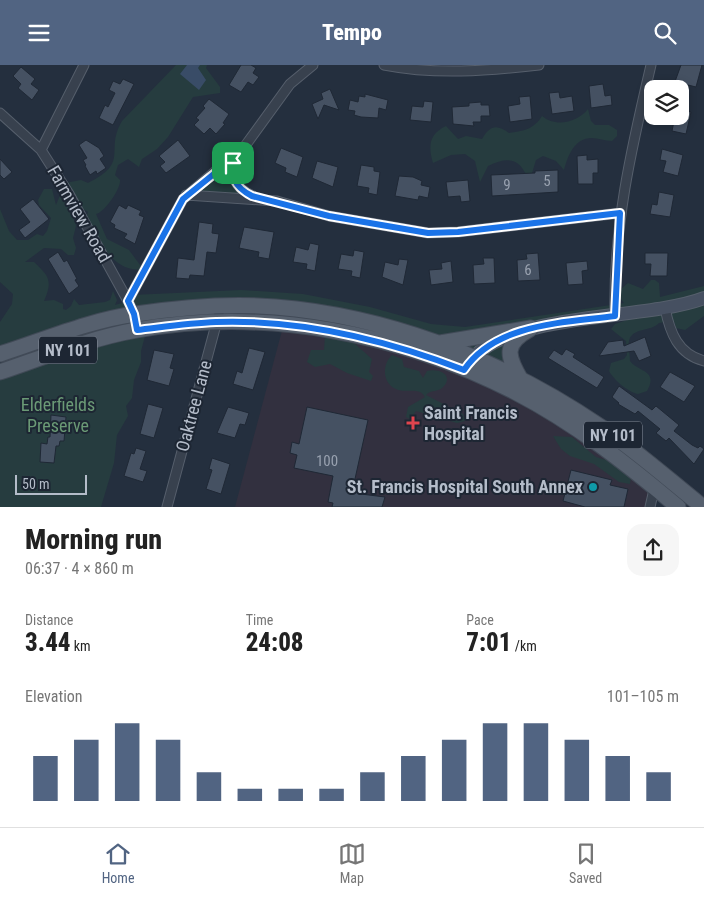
<!DOCTYPE html>
<meta charset="utf-8">
<style>
:root{--surface:#fff;--page:#f6f6f6;--text:#222;--muted:#767676;--line:#e0e0e0;--accent:#516482}
body{margin:0;font-family:"Roboto Condensed",sans-serif;background:var(--page);color:var(--text);height:100vh;display:flex;flex-direction:column;font-size:19px;white-space:nowrap}
*{box-sizing:border-box;margin:0}
p{font-size:16px;color:var(--muted)}
.icon{flex:none;width:28px;height:28px;fill:none;stroke:currentColor;stroke-width:2;stroke-linecap:round;stroke-linejoin:round}
.map{position:relative;height:442px;overflow:hidden}
.drawer{display:flex;flex-direction:column;background:var(--surface);flex:1}
.drawer>*{flex:none}
.fabs{position:absolute;left:644px;top:15px;display:grid;gap:10px}
.fabs a{display:grid;place-items:center;width:45px;height:45px;border-radius:10px;background:var(--surface);box-shadow:0 2px 8px #0003;font-size:25px}
.scale{position:absolute;left:15px;bottom:12px;width:72px;box-sizing:border-box;padding-left:5px;border:2px solid #b4bcc9;border-top:0;font-size:14px;line-height:18px;white-space:nowrap;color:#b4bcc9;-webkit-text-stroke:4px #1d2633;paint-order:stroke}
.pin{position:absolute;display:grid;place-items:center;width:42px;height:42px;color:#fff;margin:-21px;border-radius:10px;box-shadow:0 2px 8px #0006}
.round{display:grid;place-items:center;flex:none;width:52px;height:52px;border-radius:15px;background:var(--page)}
.headline{display:flex;align-items:center;justify-content:space-between;height:85px;padding:0 25px}
h1{font-size:28px;font-weight:800;line-height:38px}
.stats{display:grid;grid-template-columns:repeat(3,1fr);gap:8px;height:85px;padding:5px 25px}
.stats div{display:grid;align-content:center}
.stats b{font-size:25px;font-weight:800}
.stats small{font-size:14px;font-weight:400}
.stats p{font-size:14px}
.chart{height:140px;padding:10px 25px}
.chart p{display:flex;justify-content:space-between}
.chart svg{width:100%;height:90px;margin-top:5px;stroke:var(--accent);stroke-width:6}
header{display:flex;justify-content:space-between;align-items:center;height:65px;padding:0 25px;background:var(--accent);color:#fff;font-size:22px;font-weight:800}
.tab-bar{display:flex;justify-content:space-around;align-items:center;height:70px;border-top:1px solid var(--line);background:var(--surface);font-size:14px;color:var(--muted)}
.tab-bar a{display:grid;justify-items:center;gap:2px}
.tab-bar .selected{color:var(--accent)}
.map>svg:first-child{display:block}
</style>
<header><svg class="icon" aria-label="menu" viewBox="0 0 24 24"><path d="M4 6h16M4 12h16M4 18h16"/></svg>Tempo<svg class="icon" aria-label="search" viewBox="0 0 24 24"><circle cx="10" cy="10" r="6"/><path d="M15 15l6 6"/></svg></header>
<div class="map">
<svg width="704" height="442" viewBox="0 0 704 442">
<rect width="100%" height="100%" fill="#242f3e"/>
<!-- medical -->
<path fill="#32303f" d="M284,258L347,268L489,315L654,422L650,442H235Z"/>
<!-- green -->
<path fill="#263c3f" d="M176,0H207L206,3L220,22V28L193,32L168,72L157,84L142,94L139,102L128,94L118,100L115,110L120,115C121,124 104,148 96,149L107,174L129,185L143,204C113,209 97,173 86,153L88,147L82,143L71,145L76,161L73,173L76,183L74,190H68L61,184L44,183L25,197H34C49,211 53,216 44,236L54,235L63,239V244L66,245L71,241L74,234L79,240L105,237L110,235L113,226L117,235L115,240L129,236L132,230L241,225L303,229L370,242L431,259L465,262L624,238L620,233L621,224L628,218L643,224L651,215H655L659,218L660,232L704,221V251L685,265L676,263L674,256L659,258C651,267 632,262 629,276C628,281 630,290 630,296C638,307 659,305 647,326L638,329C628,327 614,315 609,306L611,298L624,294L627,290L626,276L611,264L615,259L627,255L625,252L519,270L516,307L440,278L297,244L134,249L0,288V257L12,239L13,229L0,217V144L9,166L17,175H28L37,169L43,171L47,166L51,153L39,140L38,135L44,124H52L56,140L65,118L81,115L88,118C131,97 104,86 122,56Z
M588,44L591,56L595,60H609L617,65V71L612,76C605,76 598,73 592,73C574,73 568,91 564,105L556,96L543,91L536,95L529,118C522,94 510,90 488,101L480,117L475,96L465,89L451,90L433,98C428,81 429,69 446,61L458,74L466,71L482,74C490,60 497,59 509,68C524,66 534,64 542,51C556,63 578,57 588,44Z
M236,91L233,111L252,131L186,130Z
M145,271L141,286V297L134,315L132,333L126,341L128,351L117,370L114,398L101,442H0V307L102,274Z
M325,271L351,275C353,277 371,293 372,294L369,307L373,311L371,316L347,308L330,299L315,302L307,297L311,285H324Z
M392,290L402,294L404,302L419,306L423,313L427,306C437,303 454,309 444,321C439,328 431,324 426,330L463,349L465,356L457,358L416,346L410,354L406,352L408,342L425,332C419,321 406,329 396,324C382,318 382,299 392,290Z
M553,371L572,372L596,392L617,398L631,412L630,419L619,417L594,399L570,391L561,384Z"/>
<!-- water -->
<path fill="#394c67" d="M187,0H200L198,3L206,15L199,25L180,9Z"/>
<!-- building -->
<path fill="#455162" stroke="#1f2835" d="M241,0H251L256,3L253,8L259,12L253,20L248,17L241,27L229,20Z
M681,0H702L696,22L688,20L687,25L673,22Z
M21,2L35,14L31,19L39,25L32,35L18,23L21,19L13,11Z
M123,14L134,19L113,60L99,53L105,40L108,42L115,28L109,25L113,16L120,19Z
M603,19L605,31L611,30L612,40L591,43L589,21Z
M330,24L339,45L324,40L318,54L312,39L323,34L321,28Z
M559,27L560,33L572,31L574,46L552,49L549,28Z
M365,29L388,35L386,45L379,43L378,53L361,52L354,50L355,46L348,45L350,35L358,37L359,31L365,32Z
M530,31L532,54L510,57L508,41L520,39L519,32Z
M209,34L229,49L223,58L225,59L216,69L210,63L204,69L194,60L199,55L196,53L205,43L203,41Z
M424,36L433,37L431,57L410,55L412,41L423,42Z
M481,37V40H489L490,51H481V57H473L474,61L453,59L452,42L469,41V38Z
M680,44L691,47L686,69L672,66L675,51H680Z
M86,75L99,83L104,91L100,94L106,103L97,109L96,106L90,110L85,101L86,100L83,95L87,93L79,80Z
M178,75L190,91L166,108L160,101L165,97L159,91Z
M281,83L303,92L297,112L285,107L286,103L275,98Z
M662,84L683,90L678,111L663,107L666,96L660,95Z
M587,90V95L598,94V108H593V119H578L577,91Z
M0,94L12,107L4,114L0,110Z
M317,96L338,102L333,122L312,113Z
M361,100L374,102V106L380,107L377,130L368,128L369,123L357,121Z
M558,105V127L492,131L491,110L535,108V106Z
M399,111L413,112L422,116L421,120L430,122L428,133L419,131L418,135L395,131Z
M468,115L470,136L461,137L460,131L448,132L446,117Z
M659,127L674,130L670,152L650,149L652,139L657,140Z
M33,134L49,154L25,173L19,165L30,157L20,144Z
M119,140L126,144L128,140L141,146L139,150L144,152L135,179L124,173L127,169L114,163L115,160L110,157Z
M199,157L213,159L212,168L219,169L216,188L207,187L204,211L190,210L189,214L176,213L178,193L194,195Z
M244,162L274,167L269,194L258,192L259,187L239,183Z
M310,178L319,180L315,206L306,204L307,199L293,197L296,182L308,185Z
M354,185L364,187L360,213L351,211L352,206L338,204L341,189L353,191Z
M58,187L64,197L67,195L77,214L75,215L79,221L69,229L48,194Z
M538,188L540,215L518,216L517,195L527,194L526,189Z
M645,188H668L667,211H650L651,199H645Z
M483,193H494L495,218L474,219L473,200L484,199Z
M399,194L408,195L403,220L382,212L385,197L398,200Z
M451,196L453,217L431,220L429,205L442,204L441,198Z
M587,196L588,205L582,206L583,219L568,220L566,198Z
M645,272L651,291L639,296L634,286L599,291L608,277L623,275L624,281Z
M249,283L265,287L253,325L233,319L237,306L242,308Z
M566,284L575,289L573,292L604,312L597,323L548,293L554,285L562,290Z
M154,285L174,289L170,303L174,304L169,321L147,315Z
M670,307L695,321L684,337L660,322Z
M619,321L652,345L656,341L679,360L674,366L692,380L698,383L700,381L704,384L694,399L669,373L666,376L656,368L660,364L638,346L635,349L618,339L619,338L612,332Z
M148,339L163,343L154,373L140,369Z
M228,342L249,348L245,360L240,359L235,373L217,368Z
M307,342L368,355L353,423L362,425L361,429L385,432L382,442H332L333,438L328,437L333,411L294,403L297,390L290,388L292,377L299,379Z
M51,350L66,352L64,376H60L59,381H56L54,398L40,397L41,378L47,379L48,372H50Z
M136,383L146,386L140,404L147,406L143,417L124,411L131,388L134,389Z
M212,393L230,399L221,429L206,424L212,405L209,404Z
M571,405L612,415L610,420L628,424L624,442H585L563,436Z
M494,415L508,420L505,429L491,425Z"/>
<g fill="none" stroke-linecap="round" stroke-linejoin="round">
<defs>
<path id="minor" d="M384,0C436,10 486,6 539,0
M0,48L41,85L69,129L128,236L134,249L137,265
M41,85L84,0
M236,91C229,110 235,123 253,131
M186,130L277,136L329,151L428,168L458,167L620,148
M128,236L183,134L245,81L290,19L313,0
M665,243C670,268 678,289 704,296
M615,251C613,163 631,85 651,0
M167,442L221,241
M650,442L655,420"/>
<path id="secondary" d="M468,299C504,246 644,256 704,233"/>
<path id="primary" d="M440,278L531,263
M0,289C44,275 90,255 136,249C188,241 244,237 296,244C405,257 510,300 601,362C637,386 669,415 703,442
M0,307C44,292 91,273 137,265C264,242 401,268 515,327C575,358 627,399 678,442
M521,315C507,291 503,279 530,264"/>
</defs>
<!-- minor casing -->
<use href="#minor" stroke="#565f6c" stroke-width="11"/>
<!-- secondary casing -->
<use href="#secondary" stroke="#565f6c" stroke-width="14"/>
<!-- primary casing -->
<use href="#primary" stroke="#414a57" stroke-width="17"/>
<!-- minor -->
<use href="#minor" stroke="#38414e" stroke-width="9"/>
<!-- secondary -->
<use href="#secondary" stroke="#465061" stroke-width="12"/>
<!-- primary -->
<use href="#primary" stroke="#56606e" stroke-width="15"/>
</g>
<g fill="none" stroke-linecap="round" stroke-linejoin="round">
<defs>
<path id="route" d="M236,91C229,110 234,122 252,131L329,151L428,168L458,167L620,148L615,251C564,258 496,258 464,305C384,274 302,254 216,257C189,258 163,262 137,265L134,249L128,236L183,134Z"/>
</defs>
<!-- route casing -->
<use href="#route" stroke="#fff" stroke-width="10"/>
<!-- route -->
<use href="#route" stroke="#1a73e8" stroke-width="6"/>
</g>
<!-- markers -->
<path fill="#e0444e" stroke="#1d2633" stroke-width="2" d="M410.5 350.5h5v5h5v5h-5v5h-5v-5h-5v-5h5z"/>
<circle fill="#0f9aa8" stroke="#1d2633" stroke-width="2" cx="593" cy="422" r="5"/>
<g text-anchor="middle" stroke-width="4" stroke-linejoin="round" paint-order="stroke">
<!-- number labels -->
<g font-size="15" fill="#98a1af">
<text x="547" y="121">5</text>
<text x="507" y="125">9</text>
<text x="528" y="210">6</text>
<text x="327" y="401">100</text>
</g>
<!-- shield labels -->
<g fill="#1d2633" stroke="#878f9c" stroke-width="1">
<rect x="39" y="271.5" width="58" height="27" rx="4"/>
<rect x="584" y="356.5" width="58" height="27" rx="4"/>
</g>
<g font-size="16" font-weight="bold" fill="#b4bcc9">
<text x="68" y="291">NY 101</text>
<text x="613" y="376">NY 101</text>
</g>
<!-- street labels -->
<g font-size="18" fill="#b4bcc9" stroke="#1d2633">
<text transform="translate(79 149) rotate(60)" y="6">Farmview Road</text>
<text transform="translate(194 341) rotate(-75)" y="6">Oaktree Lane</text>
</g>
<!-- park labels -->
<g font-size="18" fill="#6b9a76" stroke="#1d2633">
<text x="58" y="346">Elderfields<tspan x="58" dy="21">Preserve</tspan></text>
</g>
<!-- poi labels -->
<g font-size="18" font-weight="bold" fill="#b4bcc9" stroke="#1d2633" text-anchor="start">
<text x="424" y="354">Saint Francis<tspan x="424" dy="21">Hospital</tspan></text>
<text x="583" y="428" text-anchor="end">St. Francis Hospital South Annex</text>
</g>
</g>
</svg>
<div class="fabs">
<a><svg class="icon" aria-label="layers" viewBox="0 0 24 24"><path d="M12 4l9 5-9 5-9-5zM3 14l9 5 9-5"/></svg></a>
</div>
<div class="scale">50 m</div>
<div class="pin" style="left:233px;top:98px;background:#1e9e55"><svg class="icon" aria-label="arrive" viewBox="0 0 24 24"><path d="M6 21V4h12l-3 4 3 4H6"/></svg></div>
</div>
<section class="drawer">
<div class="headline"><div><h1>Morning run</h1><p>06:37 · 4 × 860 m</p></div><a class="round"><svg class="icon" aria-label="share" viewBox="0 0 24 24"><path d="M12 15V3M7 8l5-5 5 5M5 13v7h14v-7"/></svg></a></div>
<div class="stats">
<div><p>Distance</p><b>3.44<small> km</small></b></div>
<div><p>Time</p><b>24:08</b></div>
<div><p>Pace</p><b>7:01<small> /km</small></b></div>
</div>
<div class="chart"><p><span>Elevation</span>101–105 m</p>
<svg viewBox="0 0 160 44" preserveAspectRatio="none"><path d="M5 44V22M15 44V14M25 44V6M35 44V14M45 44V30M55 44V38M65 44V38M75 44V38M85 44V30M95 44V22M105 44V14M115 44V6M125 44V6M135 44V14M145 44V22M155 44V30"/></svg>
</div>
</section>
<nav class="tab-bar">
<a class="selected"><svg class="icon" aria-label="home" viewBox="0 0 24 24"><path d="M3 11l9-7 9 7M6 9v11h12V9"/></svg>Home</a>
<a><svg class="icon" aria-label="map" viewBox="0 0 24 24"><path d="M3 6l6-2 6 2 6-2v14l-6 2-6-2-6 2zM9 4v14M15 6v14"/></svg>Map</a>
<a><svg class="icon" aria-label="saved" viewBox="0 0 24 24"><path d="M7 4h10v16l-5-4-5 4z"/></svg>Saved</a>
</nav>
